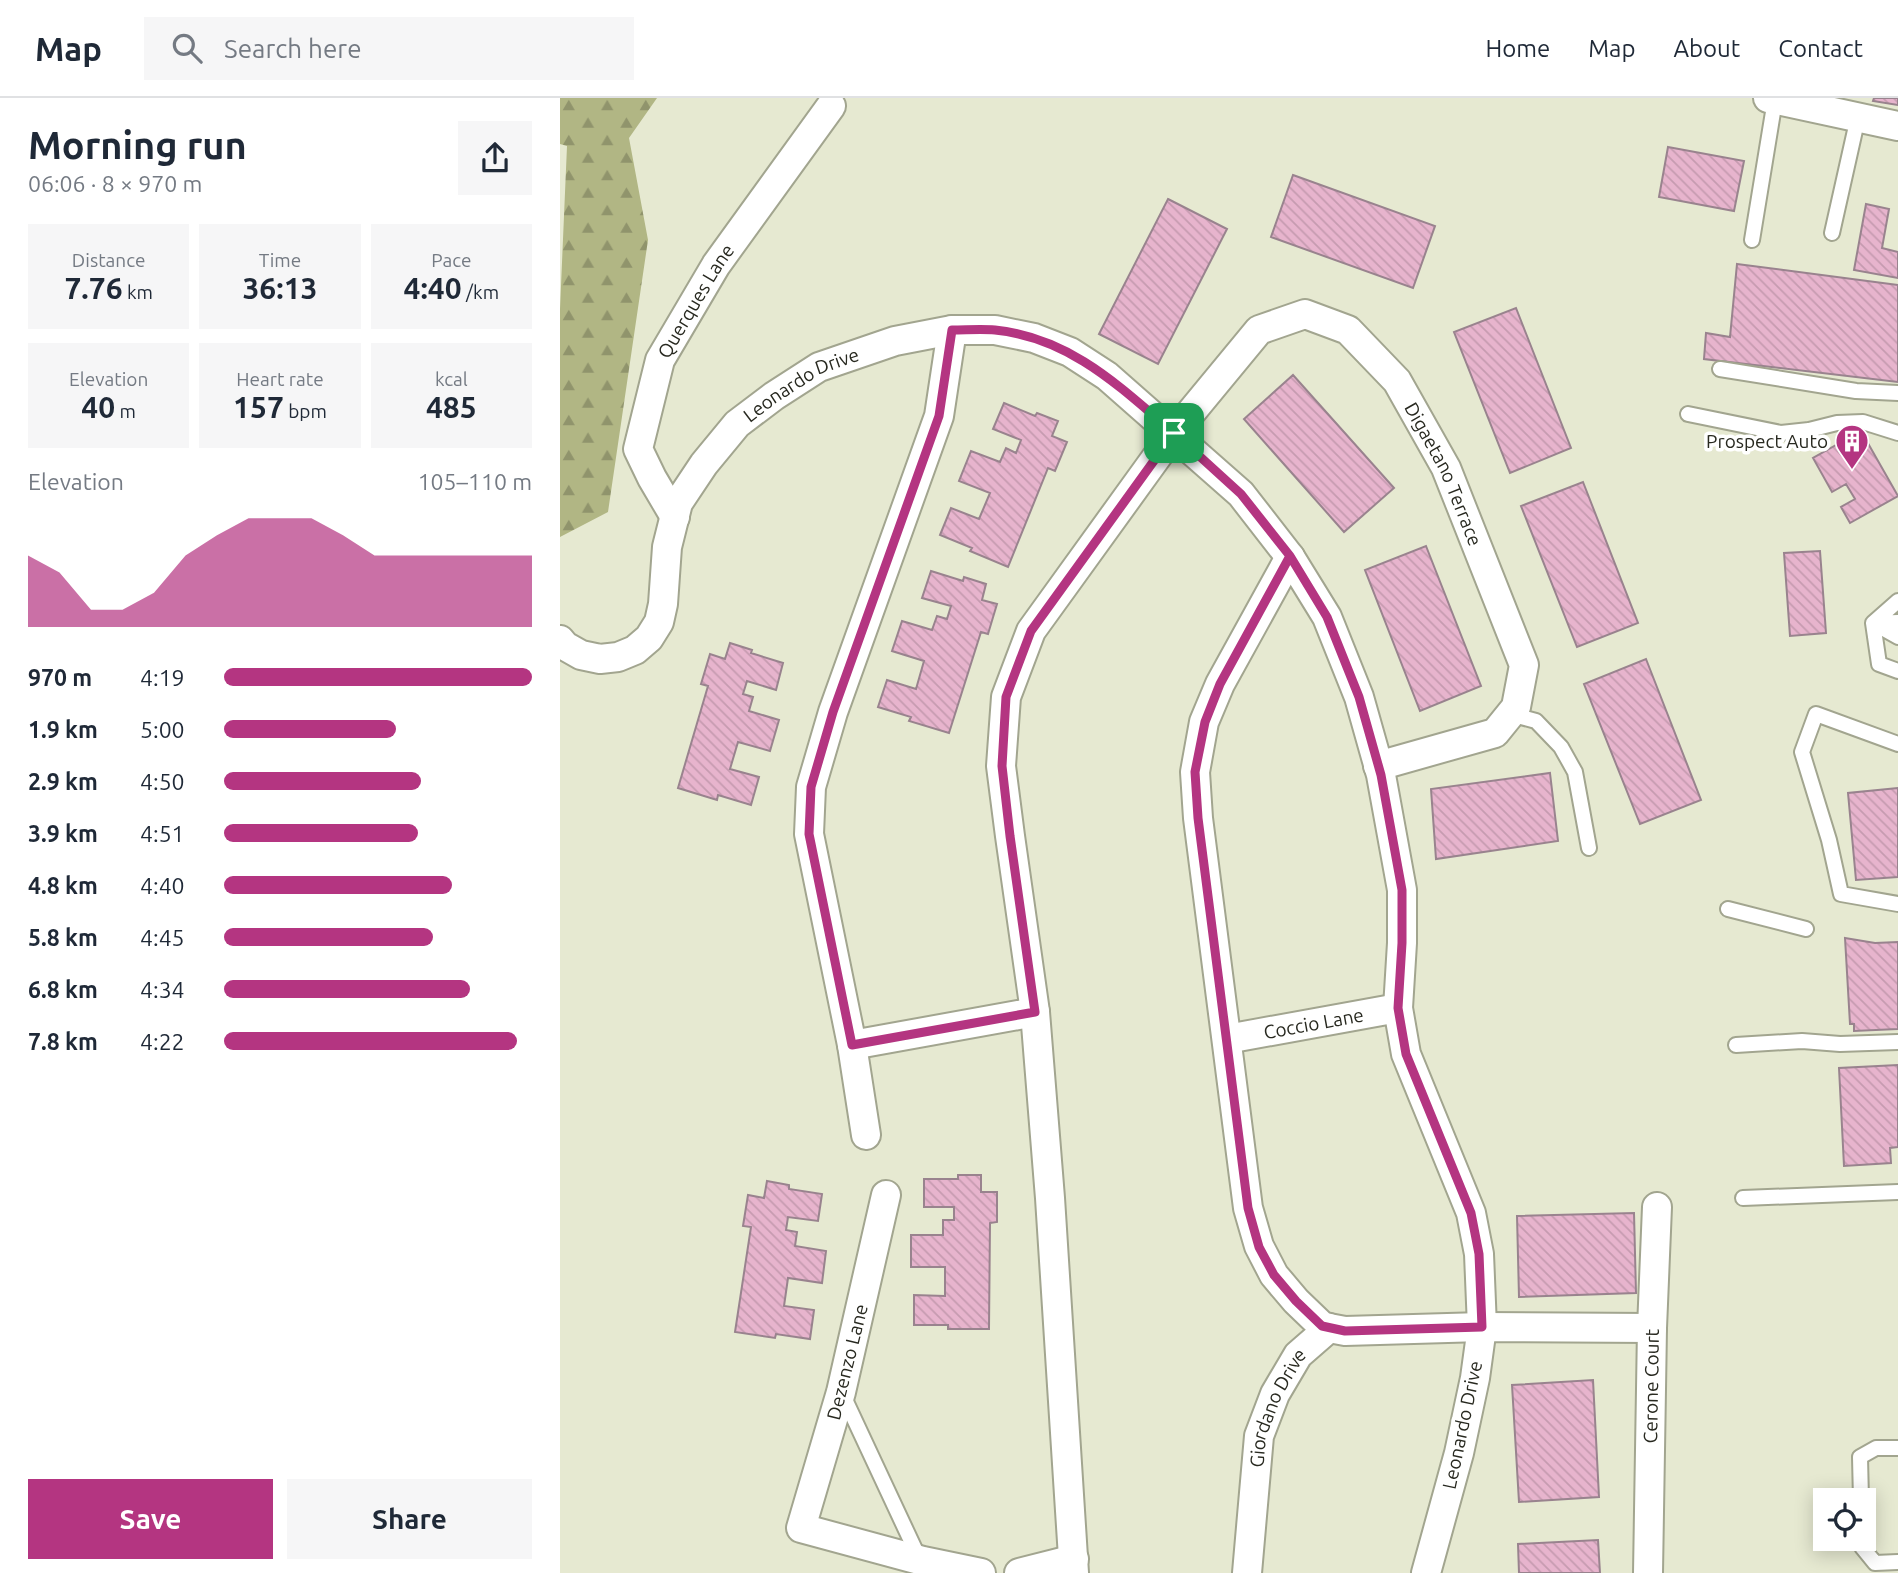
<!DOCTYPE html>
<meta charset="utf-8">
<style>
:root{--surface:#fff;--page:#f6f6f7;--text:#1f2937;--muted:#747a83;--line:#e0e1e3;--accent:#b43581}
body{margin:0;font-family:Ubuntu,sans-serif;background:var(--page);color:var(--text);height:100vh;display:flex;flex-direction:column;font-size:26px;white-space:nowrap}
*{box-sizing:border-box;margin:0}
p{font-size:23px;color:var(--muted)}
.icon{flex:none;width:38px;height:38px;fill:none;stroke:currentColor;stroke-width:2;stroke-linecap:round;stroke-linejoin:round}
.map{position:relative;flex:1;overflow:hidden}
.sheet{display:flex;flex-direction:column;background:var(--surface);width:560px}
.sheet>*{flex:none}
.controls{position:absolute;left:1253px;top:1390px;display:grid;gap:14px}
.controls a{display:grid;place-items:center;width:63px;height:63px;border-radius:0px;background:var(--surface);box-shadow:0 4px 18px #0003;font-size:35px}
.pin{position:absolute;display:grid;place-items:center;width:60px;height:60px;color:#fff;margin:-30px;border-radius:14px;box-shadow:0 4px 10px #0006}
.round{display:grid;place-items:center;flex:none;width:74px;height:74px;border-radius:0px;background:var(--page)}
.summary{display:flex;align-items:center;justify-content:space-between;height:119px;padding:0 28px}
h1{font-size:38px;font-weight:700;line-height:52px}
.metrics{display:grid;grid-template-columns:repeat(3,1fr);gap:10px;height:119px;padding:7px 28px}
.metrics div{display:grid;align-content:center;border-radius:0px;background:var(--page);text-align:center}
.metrics b{font-size:30px;font-weight:700}
.metrics small{font-size:19px;font-weight:400}
.metrics p{font-size:19px}
.chart{height:196px;padding:14px 28px}
.chart p{display:flex;justify-content:space-between}
.chart svg{width:100%;height:126px;margin-top:7px;fill:var(--accent);opacity:.7}
.action{display:flex;gap:14px;margin-top:auto;padding:14px 28px}
.action a{flex:1;height:80px;border-radius:0px;background:var(--accent);color:#fff;font-size:28px;font-weight:700;line-height:80px;text-align:center}
.action a+a{background:var(--page);color:var(--text)}
ul{padding:0 28px;list-style:none;font-size:23px}
li{display:grid;grid-template-columns:112px 84px 1fr;align-items:center;height:52px}
li i{height:18px;border-radius:9px;background:var(--accent)}
header{display:flex;align-items:center;gap:42px;box-sizing:border-box;height:98px;padding:0 35px;background:var(--surface);border-bottom:2px solid var(--line)}
header strong{font-size:33px}
nav{display:flex;gap:38px;margin-inline-start:auto;font-size:24px}
.search{width:490px;height:63px;background:var(--page);display:flex;align-items:center;gap:18px;box-sizing:border-box;padding:0 24px;border-radius:0px;color:var(--muted);font-size:26px}
main{display:flex;flex:1;min-height:0}
.map>svg:first-child{display:block}
</style>
<header>
<strong>Map</strong>
<div class="search"><svg class="icon" aria-label="search" viewBox="0 0 24 24"><circle cx="10" cy="10" r="6"/><path d="M15 15l6 6"/></svg>Search here</div>
<nav><a>Home</a><a>Map</a><a>About</a><a>Contact</a></nav>
</header>
<main>
<section class="sheet">
<div class="summary"><div><h1>Morning run</h1><p>06:06 · 8 × 970 m</p></div><a class="round"><svg class="icon" aria-label="share" viewBox="0 0 24 24"><path d="M12 15V3M7 8l5-5 5 5M5 13v7h14v-7"/></svg></a></div>
<div class="metrics">
<div><p>Distance</p><b>7.76<small> km</small></b></div>
<div><p>Time</p><b>36:13</b></div>
<div><p>Pace</p><b>4:40<small> /km</small></b></div>
</div>
<div class="metrics">
<div><p>Elevation</p><b>40<small> m</small></b></div>
<div><p>Heart rate</p><b>157<small> bpm</small></b></div>
<div><p>kcal</p><b>485</b></div>
</div>
<div class="chart"><p><span>Elevation</span>105–110 m</p>
<svg viewBox="0 0 160 44" preserveAspectRatio="none"><path d="M0 44V19L10 25L20 38L30 38L40 32L50 19L60 12L70 6L80 6L90 6L100 12L110 19L120 19L130 19L140 19L150 19L160 19V44z"/></svg>
</div>
<ul>
<li><b>970 m</b>4:19<i style="width:100%"></i></li>
<li><b>1.9 km</b>5:00<i style="width:56%"></i></li>
<li><b>2.9 km</b>4:50<i style="width:64%"></i></li>
<li><b>3.9 km</b>4:51<i style="width:63%"></i></li>
<li><b>4.8 km</b>4:40<i style="width:74%"></i></li>
<li><b>5.8 km</b>4:45<i style="width:68%"></i></li>
<li><b>6.8 km</b>4:34<i style="width:80%"></i></li>
<li><b>7.8 km</b>4:22<i style="width:95%"></i></li>
</ul>
<div class="action"><a>Save</a><a>Share</a></div>
</section>
<div class="map">
<svg width="1338" height="1475" viewBox="0 0 1338 1475">
<defs>
<pattern id="forest-firs" width="22" height="20" patternUnits="userSpaceOnUse" patternTransform="scale(1.75)"><rect width="22" height="20" fill="#b1b684"/><path d="M5 1l3.5 6h-7zM16 11l3.5 6h-7z" fill="#90946c"/></pattern>
<pattern id="building-back-hatch" width="6" height="6" patternUnits="userSpaceOnUse" patternTransform="scale(1.75)"><rect width="6" height="6" fill="#e7b4cd"/><path d="M-1 5l2 2M0 0l6 6M5-1l2 2" fill="none" stroke="#c69bb0"/></pattern>
</defs>
<rect width="100%" height="100%" fill="#e6e9d1"/>
<!-- forest -->
<path fill="url(#forest-firs)" d="M0,0H97L69,40L88,142L48,414L0,439V211L7,48L0,46Z"/>
<!-- building -->
<path fill="url(#building-back-hatch)" stroke="#99838e" stroke-width="2" d="M1314,0H1338V7L1313,3Z
M1108,49L1184,63L1174,113L1099,99Z
M733,77L875,128L853,190L711,139Z
M608,101L667,131L598,266L539,236Z
M1306,106L1329,111L1322,150L1338,154V180L1294,172Z
M1177,166L1338,187V284L1144,261L1146,235L1170,239Z
M956,210L1011,350L950,375L894,234Z
M733,277L834,390L784,434L684,321Z
M444,305L475,318L477,315L498,323L492,338L507,344L495,373L488,370L448,469L410,453L412,450L380,437L391,410L419,421L430,395L399,383L411,353L440,364L446,350L456,355L461,342L433,331Z
M1301,333L1338,398L1290,425L1281,409L1295,401L1286,386L1272,394L1253,360Z
M1023,384L1078,525L1017,549L961,408Z
M866,448L921,588L860,613L805,472Z
M1260,453L1266,535L1230,538L1224,455Z
M371,473L403,483L404,479L426,486L422,502L437,506L428,536L421,534L389,635L349,623L351,619L318,609L327,582L356,591L364,563L332,553L342,523L372,532L377,518L387,521L391,508L362,500Z
M170,545L192,552L191,555L223,565L216,592L187,583L183,596L193,599L189,613L219,622L210,653L178,644L170,671L199,679L191,707L158,697L157,702L118,690L148,588L141,586L150,556L165,561Z
M1086,561L1141,702L1080,726L1024,586Z
M990,675L998,743L876,761L871,691Z
M1338,690V779L1296,782L1288,695Z
M1285,840L1315,845L1338,844V931L1294,933V926H1290Z
M1338,967V1049L1330,1050L1331,1065L1284,1068L1279,970Z
M398,1077H421V1094H437V1124L430,1125L429,1231H388V1227H354V1197L385,1198V1169H351V1137H383V1122H394V1109H364V1081H398Z
M207,1083L229,1087V1091L262,1096L258,1123L228,1119L226,1132L237,1134L235,1148L266,1153L262,1185L228,1180L224,1208L254,1212L250,1241L216,1236L215,1240L175,1234L191,1129L183,1128L188,1097L204,1100Z
M1074,1115L1076,1195L959,1199L957,1118Z
M1033,1282L1039,1399L959,1404L952,1287Z
M1038,1442L1040,1475H959L958,1446Z"/>
<g fill="none" stroke-linecap="round" stroke-linejoin="round">
<defs>
<path id="service" d="M1272,135L1298,19
M1192,142L1215,2
M1160,271L1296,293L1338,295
M1128,316L1221,335L1249,332L1277,325L1303,324L1338,335
M1338,503L1313,525L1338,539
M1338,524L1313,525L1319,566L1338,573
M950,616L976,623L1001,649L1015,674L1029,750
M1338,646L1256,616L1242,654L1269,742L1281,796L1338,806
M1168,811L1246,831
M1176,947L1242,943L1280,946L1338,944
M1183,1100L1338,1094
M282,1295L359,1460
M1301,1402L1300,1359L1316,1350H1338
M1301,1440L1302,1449L1315,1465L1338,1464"/>
<g id="minor">
<path d="M1208,0L1338,28"/>
<path id="s1" d="M115,419L92,380L78,351L100,262L156,167L271,8"/>
<path d="M730,459L660,586L644,624L635,674L638,720L688,1110L699,1148L714,1177L736,1203L762,1228L769,1230"/>
<path id="s2" d="M0,542L5,548L21,557L40,561L58,559L75,552L89,540L99,524L103,506L107,449L118,405L144,366L177,326L214,298L259,269L335,243L392,232H435L474,240L510,254L547,278L681,396L730,459L767,519L799,599L821,677L842,792V845L838,910L846,956L911,1115L919,1156L922,1229L915,1280L899,1355L866,1475"/>
<path id="s3" d="M667,941L838,910"/>
<path d="M292,947L475,914"/>
<path d="M306,1037L292,947L249,736L251,689L273,614L379,318L392,232"/>
<path d="M326,1097L281,1294L241,1430L363,1463L421,1475"/>
<path d="M459,1475L514,1461"/>
<path id="s4" d="M514,1475L490,1100L475,914L450,738L441,668L446,599L471,533L614,335L699,232L745,216L788,232L837,283L886,370L964,567L956,609L935,635L818,668"/>
<path id="s5" d="M687,1475L699,1338L715,1296L738,1257L769,1230L785,1233L922,1229L1092,1230"/>
<path id="s6" d="M1088,1475L1092,1230L1097,1109"/>
</g>
</defs>
<!-- service casing -->
<use href="#service" stroke="#a2a58f" stroke-width="18"/>
<!-- minor casing -->
<use href="#minor" stroke="#a2a58f" stroke-width="32"/>
<!-- service -->
<use href="#service" stroke="#fff" stroke-width="14"/>
<!-- minor -->
<use href="#minor" stroke="#fff" stroke-width="28"/>
</g>
<g fill="none" stroke-linecap="round" stroke-linejoin="round">
<defs>
<path id="route" d="M614,335C560,289 511,240 435,232C421,231 406,232 392,232L379,318L273,614L251,689L249,736L292,947L475,914L450,738L442,668L446,599L471,533L614,335L681,396L730,458L767,519L799,599L821,677L842,792V845L838,910L846,956L911,1115L919,1156L922,1229L785,1233L762,1228L736,1203L714,1177L699,1149L688,1110L638,720L635,674L645,624L660,586L730,458L681,396L614,335"/>
</defs>
<!-- route casing -->
<use href="#route" stroke="#fff" stroke-width="14"/>
<!-- route -->
<use href="#route" stroke="#b43581" stroke-width="9"/>
</g>
<!-- icons -->
<defs>
<symbol id="building-pin" viewBox="-11 -11 22 30"><path d="M0 17L-7.5 6A9.5 9.5 0 1 1 7.5 6Z" fill="#b43581" stroke="#fff"/><path d="M-4-6H4V6H1V3H-1V6H-4ZM-2.5-4.3h1.7v1.8h-1.7ZM.8-4.3h1.7v1.8H.8ZM-2.5-1h1.7V.8h-1.7ZM.8-1h1.7V.8H.8Z" fill="#fff"/></symbol>
</defs>
<g fill-rule="evenodd">
<use href="#building-pin" x="1273" y="324" width="38" height="52"/>
</g>
<g text-anchor="middle" stroke-width="7" stroke-linejoin="round" paint-order="stroke">
<!-- street labels -->
<g font-size="19" fill="#282920" stroke="#fff">
<text dy="7" stroke="none"><textPath href="#s1" startOffset="238">Querques Lane</textPath></text>
<text dy="7" stroke="none"><textPath href="#s2" startOffset="415">Leonardo Drive</textPath></text>
<text dy="7" stroke="none"><textPath href="#s4" startOffset="1598">Digaetano Terrace</textPath></text>
<text dy="7" stroke="none"><textPath href="#s3" startOffset="88">Coccio Lane</textPath></text>
<text transform="translate(287 1264) rotate(-76)" y="7">Dezenzo Lane</text>
<text dy="7" stroke="none"><textPath href="#s6" startOffset="187">Cerone Court</textPath></text>
<text dy="7" stroke="none"><textPath href="#s5" startOffset="170">Giordano Drive</textPath></text>
<text transform="translate(902 1327) rotate(-78)" y="7">Leonardo Drive</text>
</g>
<!-- poi labels -->
<g font-size="19" fill="#282920" stroke="#fff" text-anchor="end">
<text x="1268" y="350">Prospect Auto</text>
</g>
</g>
</svg>
<div class="controls">
<a><svg class="icon" aria-label="locate" viewBox="0 0 24 24"><circle cx="12" cy="12" r="6"/><path d="M12 2v4M12 18v4M2 12h4M18 12h4"/></svg></a>
</div>
<div class="pin" style="left:614px;top:335px;background:#1e9e55"><svg class="icon" aria-label="arrive" viewBox="0 0 24 24"><path d="M6 21V4h12l-3 4 3 4H6"/></svg></div>
</div>
</main>
